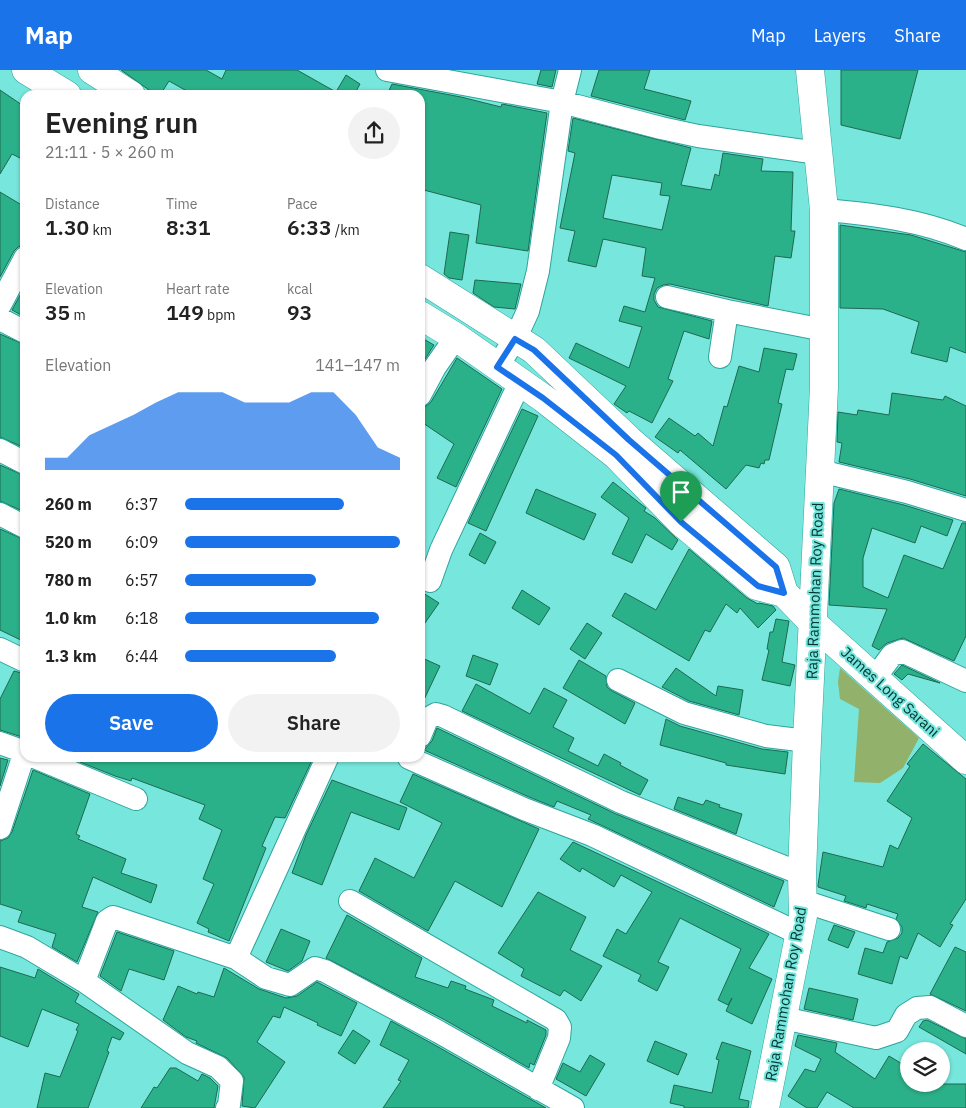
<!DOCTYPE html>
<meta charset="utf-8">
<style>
:root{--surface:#fff;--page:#f2f2f2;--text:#222;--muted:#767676;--accent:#1a73e8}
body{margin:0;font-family:"IBM Plex Sans",sans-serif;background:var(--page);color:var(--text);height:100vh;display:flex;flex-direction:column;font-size:19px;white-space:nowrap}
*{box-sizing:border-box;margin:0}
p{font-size:16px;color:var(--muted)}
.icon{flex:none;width:28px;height:28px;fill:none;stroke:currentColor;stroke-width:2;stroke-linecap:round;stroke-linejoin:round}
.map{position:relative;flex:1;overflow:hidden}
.details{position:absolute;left:20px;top:20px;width:405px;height:672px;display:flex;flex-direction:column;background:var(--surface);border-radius:15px;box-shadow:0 1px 4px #0004}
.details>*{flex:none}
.fabs{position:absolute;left:900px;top:972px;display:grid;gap:10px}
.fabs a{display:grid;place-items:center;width:50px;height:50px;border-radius:50%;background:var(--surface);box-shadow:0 1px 4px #0004;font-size:25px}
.pin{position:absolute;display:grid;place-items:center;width:42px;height:42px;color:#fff;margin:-51px -21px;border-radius:50% 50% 50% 0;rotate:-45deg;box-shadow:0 0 5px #0007}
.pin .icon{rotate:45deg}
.round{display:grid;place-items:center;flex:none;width:52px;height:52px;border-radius:26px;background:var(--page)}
.head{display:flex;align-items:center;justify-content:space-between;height:85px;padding:0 25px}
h1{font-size:28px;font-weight:600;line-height:38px}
.stats{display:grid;grid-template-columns:repeat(3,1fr);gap:8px;height:85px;padding:5px 25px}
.stats div{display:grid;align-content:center}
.stats b{font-size:21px;font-weight:600}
.stats small{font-size:14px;font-weight:400}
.stats p{font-size:14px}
.chart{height:140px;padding:10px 25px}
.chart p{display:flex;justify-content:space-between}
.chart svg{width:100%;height:90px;margin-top:5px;fill:var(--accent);opacity:.7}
.cta{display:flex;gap:10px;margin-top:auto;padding:10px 25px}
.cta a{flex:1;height:58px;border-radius:30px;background:var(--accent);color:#fff;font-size:20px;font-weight:600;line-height:58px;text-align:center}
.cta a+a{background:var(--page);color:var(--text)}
ul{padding:0 25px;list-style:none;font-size:16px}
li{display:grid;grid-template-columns:80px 60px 1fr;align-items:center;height:38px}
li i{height:12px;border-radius:6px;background:var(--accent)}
header{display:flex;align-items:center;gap:30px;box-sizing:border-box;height:70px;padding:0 25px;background:var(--accent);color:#fff}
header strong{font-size:24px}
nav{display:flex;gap:28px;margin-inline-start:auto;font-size:18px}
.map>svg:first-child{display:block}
</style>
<header>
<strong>Map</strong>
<nav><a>Map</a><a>Layers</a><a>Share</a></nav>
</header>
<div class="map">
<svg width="966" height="1038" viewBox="0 0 966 1038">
<rect width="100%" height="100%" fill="#77e6dc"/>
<!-- green -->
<path fill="#92b16a" d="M840,598L919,668L903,698L880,713L854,712L859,639L840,629L838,612Z"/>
<!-- building -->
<path fill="#2bb189" stroke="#1e6951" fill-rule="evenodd" d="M121,0H206L222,9L226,0H297L336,22L346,5L360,14L354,25H194L169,11L160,25H156Z
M541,0H556L552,17L537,14Z
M599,0H650L644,19L691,31L685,50L591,26Z
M841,0H918L900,69L841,55Z
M392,14L461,27L501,37L502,34L547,43L528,181L476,173L481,135L420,119V25H387Z
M0,20L25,37V79L20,88L12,84L0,104Z
M573,48L691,78L681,115L711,120L715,104L719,106L723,83L763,89L761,101L793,102L791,161H795L791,188L775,186L768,236L670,214L663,215L657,218L654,224V230L658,237L712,251L709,269L684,261L668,309L673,311L652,353L629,341L627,343L614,334L626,316L569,288L576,273L629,298L642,257L619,251L624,236L645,242L655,208L642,206L646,178L603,169L596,197L568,191L575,161L560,158L575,83L568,81ZM612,105L662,113L660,125L670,126L662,160L603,148Z
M0,122L25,137V175L18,177L14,181L0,207Z
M840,155L911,165L966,182V283L950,277L947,292L911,283L919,252L883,239L840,238Z
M450,162L469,165L462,210L449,208L444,204Z
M475,210L521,214L515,239L494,237L473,223Z
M25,216V247L12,240Z
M0,264L25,275V378L0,367Z
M420,267L434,275L420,297Z
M764,278L797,284L793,300L786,299L778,333L782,334L769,390H765L764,394L761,393L759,398L746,395L726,419L680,380L678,383L655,367L669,348L695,366L698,363L713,376L724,336L727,337L739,296L759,302Z
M457,288L502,319L456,417L437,408L454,374L420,351V338L426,336L431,332Z
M892,323L943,330L945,326L966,336V426L910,409L839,392L842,373L837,372L838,342L857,345L858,340L889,345Z
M522,339L538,346L486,461L468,453Z
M0,395L25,406V442L0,431Z
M613,412L642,435L646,438L644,441L655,448L678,470L672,480L646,464L632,493L612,484L629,448L601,427Z
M536,419L596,444L584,470L526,443Z
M839,419L904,435L953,450L947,466L921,456L915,473L872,458L863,488V517L888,528L904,485L943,499L962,453H966V566L954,591L903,568L887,573L879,580L872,576L887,539L829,535L834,433Z
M0,459L25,470V572L0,560Z
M480,463L496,472L485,494L469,485Z
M689,479L747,528L758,534L759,533L773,536L776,540L758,558L740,538L737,543L726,534L710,562L705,560L689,591L612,546L625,523L656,540Z
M522,520L550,538L539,555L512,538Z
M420,521L439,533L420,560Z
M776,549L789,551L782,592L795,595L790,616L762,610L769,580L767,579L770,562H773Z
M587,553L602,563L585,589L570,579Z
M473,585L498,594L490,615L466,606Z
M420,587L440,596L420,638Z
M579,590L606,606L607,617L612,621L635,633L625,654L563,618Z
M902,595L940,613L908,604L902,610L894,604Z
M676,598L716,626L718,616L743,620L739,645L689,631L662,617Z
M14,601L25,604V661L22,667L0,660V629Z
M476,614L530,644L544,618L567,630L553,657L574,668L568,681L598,696L604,684L621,693L620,695L648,710L640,725L462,641Z
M666,649L680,656L762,679L788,682L785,704L726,695V693L660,675Z
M437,658L616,744L784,811L774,837L588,749L591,745L557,731L554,737L529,727L424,680L432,671Z
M923,674L966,709V829L950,854L953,855L940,877L918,863L907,889L900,886L892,914L858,904L865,878L883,883L887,872L898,868L902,863V857L896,849L898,844L867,834L866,838L844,831L846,826L818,817V815L823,782L883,797L890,775L898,779L912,748L887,731L910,696L907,694Z
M0,688L8,690L0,716Z
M70,688H313L285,748L275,747L262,776L266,778L229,871L208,862L209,859L197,853L214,814L203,809L222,760L199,749L205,735L132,708L131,711L115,706Z
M33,700L90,724L76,764L80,766L78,769L126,789L121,803L157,815L151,833L93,807L82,837L98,842L77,892L52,877L56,864L18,852L22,841L0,834V771L8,768L12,762Z
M413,704L539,759L502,837L455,811L428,861L359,821L375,788L414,808L442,753L400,732Z
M332,710L407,738L399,760L351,742L322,815L292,803L306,765Z
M678,727L703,735L706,730L720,735L719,737L742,744L736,764L674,739Z
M573,772L769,864L749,898L772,909L752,954L726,941L732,928L728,935L718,930L741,879L680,848L658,892L669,897L657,921L638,911L641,905L603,886L617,859L626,864L652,822L621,805L614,817L582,798L580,802L560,789Z
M538,822L586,847L570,880L602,896L581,931L564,920L560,926L521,906L524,899L498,883Z
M347,845L422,888L415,907L448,918L451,911L466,916L465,919L494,930L492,936L527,953V950L546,960V965L534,995L530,993L529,998L445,950L326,888Z
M834,855L855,862L848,878L828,870Z
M281,859L310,871L302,891L288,901L266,892Z
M117,862L174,881L164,910L129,899L121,921L100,906Z
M955,877L966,882V941L930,924Z
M0,897L35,908L38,899L79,924L75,932L124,963L120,970L112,967L107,981L109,982L88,1038H37L45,1003L60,1007L78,961L76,960L79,954L42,939L28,977L0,966Z
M224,898L259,919L286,928L297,926L317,912L357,933L341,966L317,955L318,953L284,937L280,948L273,946L257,972L285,992L255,1038L242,1036L244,1007L227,988L196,973L197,971L186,967L163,950L178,916L197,924L198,922L214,927Z
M809,918L858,929L853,950L804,939Z
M927,950L966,969V984L919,957L923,951Z
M391,951L433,974L546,1038H383L401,1011L398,1010L409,990L380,975Z
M353,960L370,971L355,994L338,983Z
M798,965L837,973L835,982L875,1009L889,986L909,998V1014H966V1038H854L827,1022L817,1038H807L788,1026L805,999L815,1002L821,989L795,976Z
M655,971L687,984L678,1005L647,991Z
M722,972L751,981L739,1029L749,1031L748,1038H684V1036L670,1033L674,1015L712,1023L719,990L716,989Z
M590,985L605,994L586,1026L556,1009L563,993L580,1002Z
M170,998H176L198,1011L202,1004L210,1008L218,1016L214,1038H141L154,1017L157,1018Z"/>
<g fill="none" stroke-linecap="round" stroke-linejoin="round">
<defs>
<path id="minor" d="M387,0L562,32L661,58L698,66L818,83
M824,140C873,144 921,150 966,169
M667,227L727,241L824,260
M0,235L25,188
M0,249L25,262
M720,287L727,241
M497,297L515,269L528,241L538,201L562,32L570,0
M420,325L435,297L456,267
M0,380L25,393
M820,401L907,422L966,440
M0,444L25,457
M430,511L441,480L520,312
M0,579L25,591
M874,609L892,585L902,581L966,611
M618,610L684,643L766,666L807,671
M420,666L427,649L436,644L443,646L621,732L802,804
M0,673L25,682
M37,688L136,729
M409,688L524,739L592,765L800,864
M0,758L25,681
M350,831L556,950L560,957L559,968L538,1019
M803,831L889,859
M0,867L27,877L84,911L187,983L218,997L232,1011L229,1035L227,1038
M236,888L327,688
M84,911L107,851L113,847L236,888L266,908L290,915L315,898L325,901L439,962L573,1038
M783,948L876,968L897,961L906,945L917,938L930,937L966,956"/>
<path id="major" d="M26,0L67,25
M92,0L131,25
M420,208L534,280L629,370L776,497L784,523
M420,245L456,267L543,328L616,385L681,452L757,516L784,523L814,554L966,690
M765,1038L803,846L802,804L807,671L824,317V140L810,0"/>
</defs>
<!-- minor casing -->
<use href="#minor" stroke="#2da59d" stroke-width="24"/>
<!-- major casing -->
<use href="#major" stroke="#2da59d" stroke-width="29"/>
<!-- minor -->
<use href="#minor" stroke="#fff" stroke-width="22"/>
<!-- major -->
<use href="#major" stroke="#fff" stroke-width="28"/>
</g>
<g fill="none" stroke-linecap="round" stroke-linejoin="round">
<defs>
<path id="route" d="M515,269L534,280L629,370L776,497L784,523L758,516L681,452L616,385L543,328L497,297Z"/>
</defs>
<!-- route casing -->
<use href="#route" stroke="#fff" stroke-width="10"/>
<!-- route -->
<use href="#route" stroke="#1a73e8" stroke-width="6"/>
</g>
<g text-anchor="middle" stroke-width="4" stroke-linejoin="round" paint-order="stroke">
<!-- street labels -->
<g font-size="15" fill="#013633" stroke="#77e6dc">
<text transform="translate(815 521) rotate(-88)" y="5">Raja Rammohan Roy Road</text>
<text transform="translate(890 622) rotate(42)" y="5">James Long Sarani</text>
<text transform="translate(786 924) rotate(-80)" y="5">Raja Rammohan Roy Road</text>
</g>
</g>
</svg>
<div class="fabs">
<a><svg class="icon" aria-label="layers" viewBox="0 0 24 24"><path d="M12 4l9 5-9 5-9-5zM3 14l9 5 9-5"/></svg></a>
</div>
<div class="pin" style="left:681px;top:452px;background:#1e9e55"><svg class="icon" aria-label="arrive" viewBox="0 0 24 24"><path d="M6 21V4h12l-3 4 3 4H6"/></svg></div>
<section class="details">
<div class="head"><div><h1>Evening run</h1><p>21:11 · 5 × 260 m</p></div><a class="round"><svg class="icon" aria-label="share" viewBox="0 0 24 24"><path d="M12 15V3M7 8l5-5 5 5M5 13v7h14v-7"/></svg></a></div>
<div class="stats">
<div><p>Distance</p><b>1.30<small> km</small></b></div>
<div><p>Time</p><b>8:31</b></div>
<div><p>Pace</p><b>6:33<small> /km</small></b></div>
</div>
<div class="stats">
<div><p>Elevation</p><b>35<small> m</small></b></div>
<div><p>Heart rate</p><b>149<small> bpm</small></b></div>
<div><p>kcal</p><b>93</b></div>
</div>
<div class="chart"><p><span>Elevation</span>141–147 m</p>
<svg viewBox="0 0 160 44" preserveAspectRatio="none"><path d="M0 44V38L10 38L20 27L30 22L40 17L50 11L60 6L70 6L80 6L90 11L100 11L110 11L120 6L130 6L140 17L150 33L160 38V44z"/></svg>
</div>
<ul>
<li><b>260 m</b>6:37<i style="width:74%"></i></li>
<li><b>520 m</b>6:09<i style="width:100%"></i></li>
<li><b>780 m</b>6:57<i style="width:61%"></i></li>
<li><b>1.0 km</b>6:18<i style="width:90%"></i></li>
<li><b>1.3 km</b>6:44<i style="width:70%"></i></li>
</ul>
<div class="cta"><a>Save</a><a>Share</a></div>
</section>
</div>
